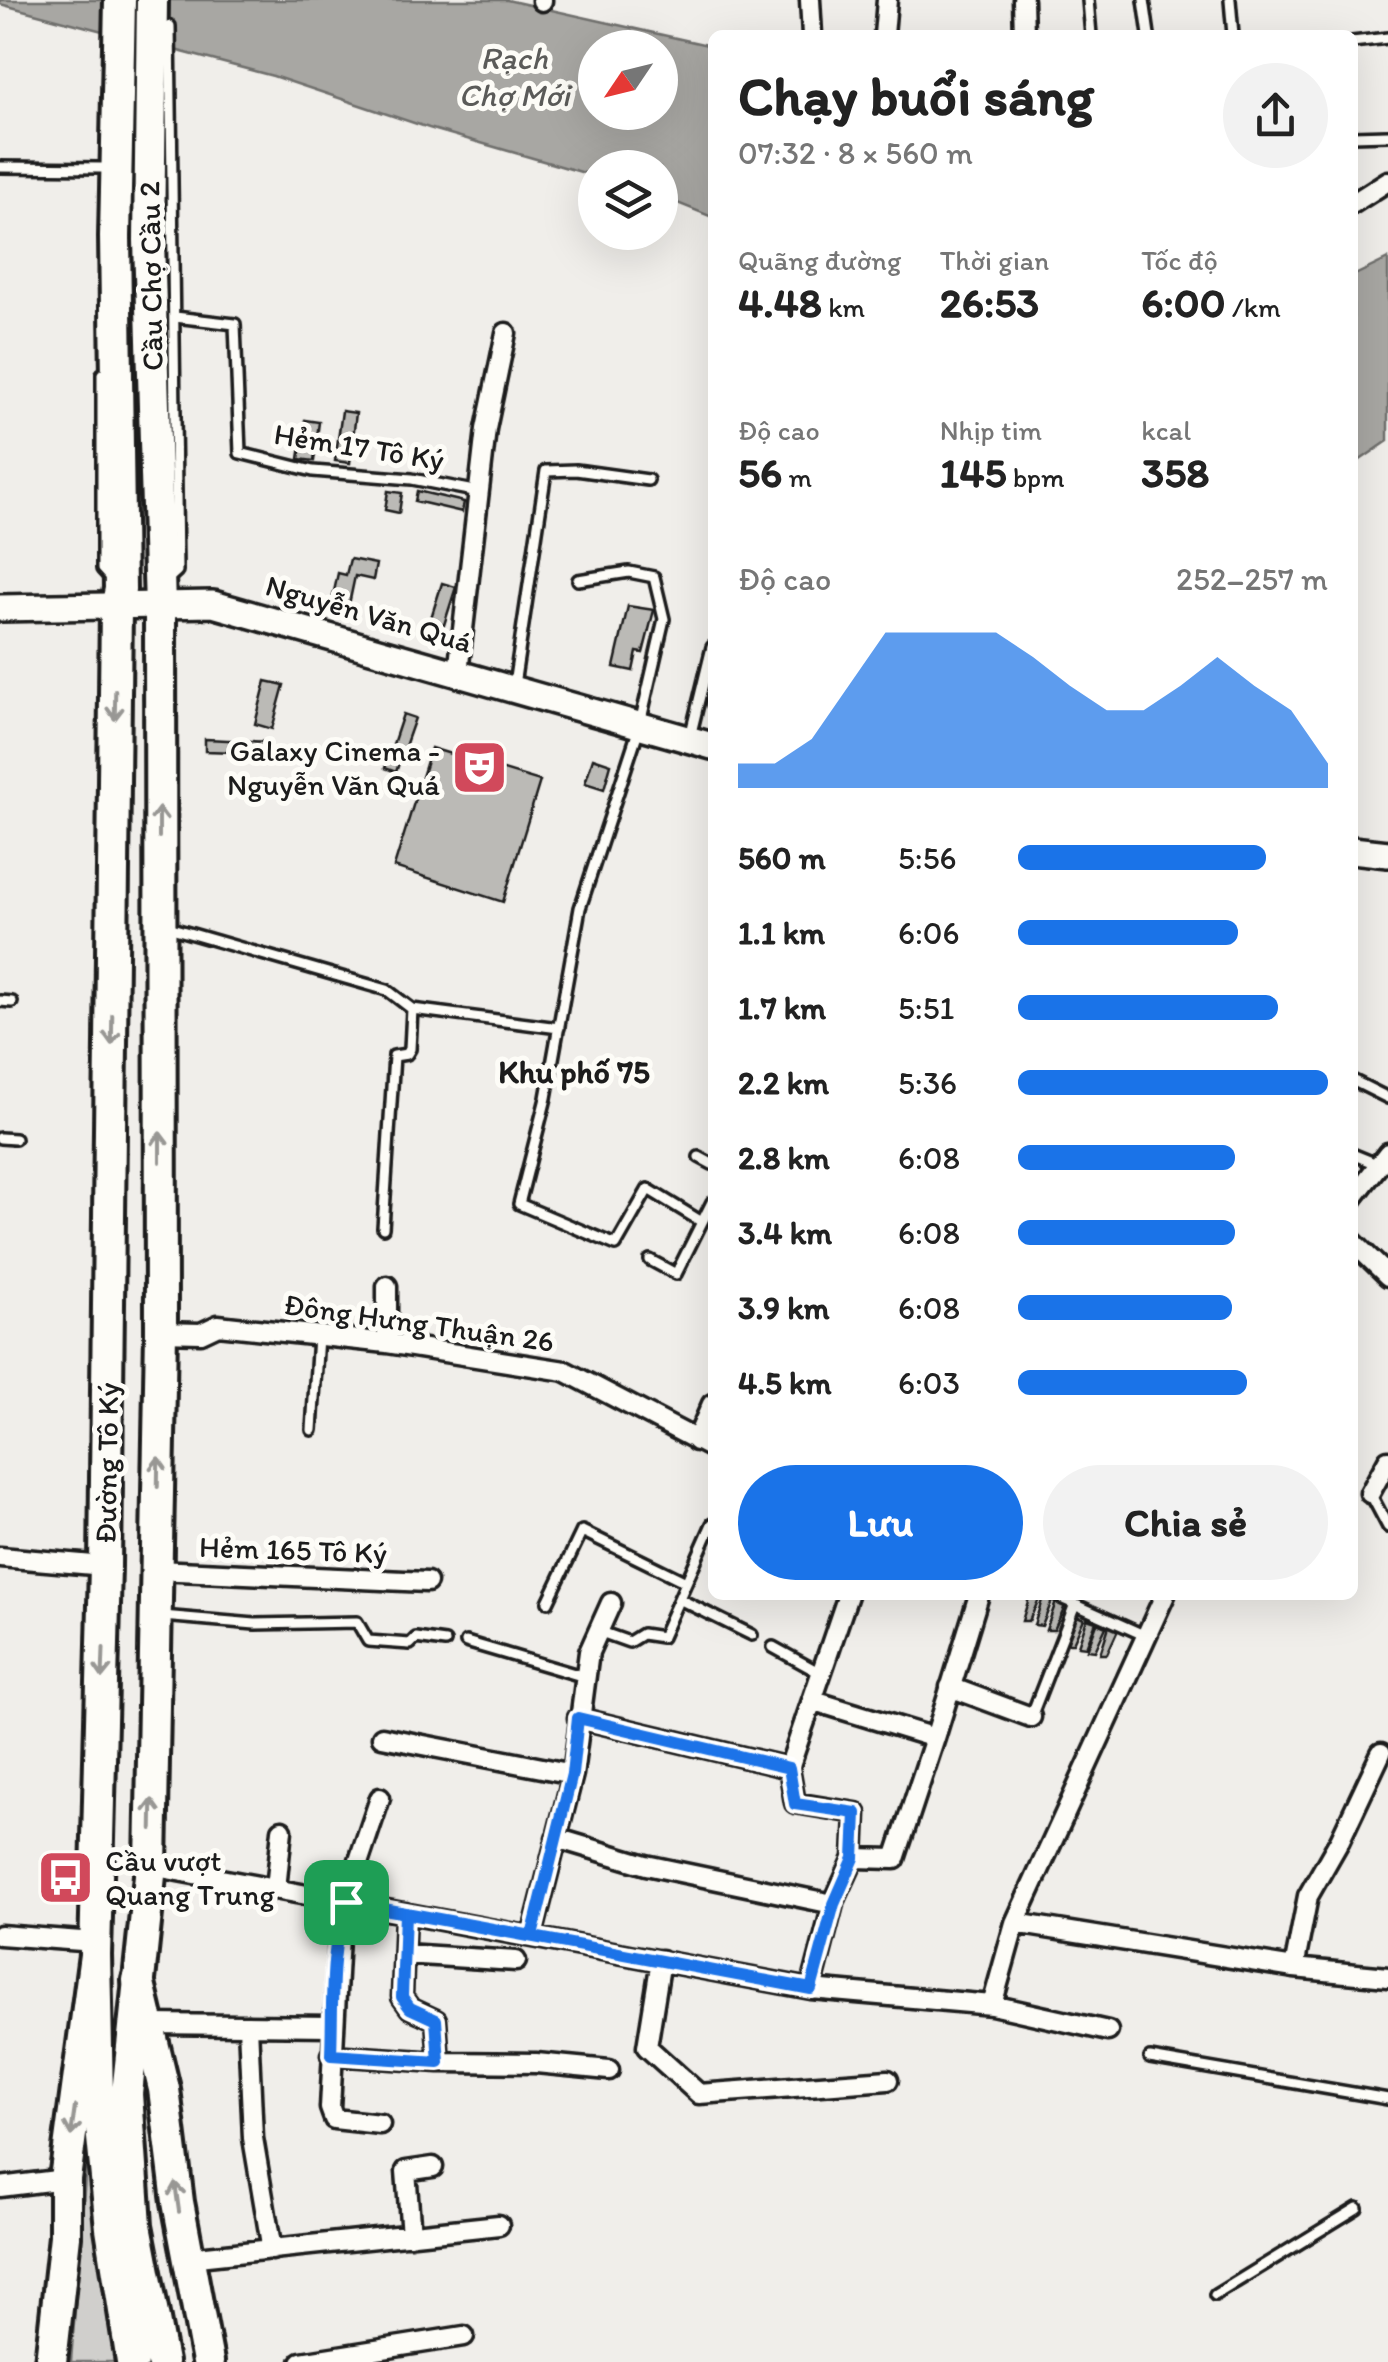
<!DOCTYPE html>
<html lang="vi">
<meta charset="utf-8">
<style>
:root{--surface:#fff;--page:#f2f2f2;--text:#222;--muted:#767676;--accent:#1a73e8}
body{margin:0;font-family:Itim,sans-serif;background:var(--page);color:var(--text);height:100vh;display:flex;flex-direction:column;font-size:38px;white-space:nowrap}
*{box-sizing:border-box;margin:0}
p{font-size:32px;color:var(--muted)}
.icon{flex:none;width:55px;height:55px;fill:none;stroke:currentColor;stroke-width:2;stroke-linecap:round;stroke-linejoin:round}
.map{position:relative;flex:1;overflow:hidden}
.sheet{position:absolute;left:708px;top:30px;width:650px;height:1570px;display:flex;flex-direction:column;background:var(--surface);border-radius:15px;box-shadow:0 10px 40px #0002}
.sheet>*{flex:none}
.needle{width:65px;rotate:235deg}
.controls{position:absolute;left:578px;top:30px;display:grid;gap:20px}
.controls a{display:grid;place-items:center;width:100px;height:100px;border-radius:50%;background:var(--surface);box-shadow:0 10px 40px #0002;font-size:50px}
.pin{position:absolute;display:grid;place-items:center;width:85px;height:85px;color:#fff;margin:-42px;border-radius:20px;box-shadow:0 5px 15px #0006}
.round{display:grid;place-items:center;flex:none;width:105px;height:105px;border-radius:52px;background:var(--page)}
.summary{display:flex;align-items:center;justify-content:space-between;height:170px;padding:0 30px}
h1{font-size:55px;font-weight:700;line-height:75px}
.metrics{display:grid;grid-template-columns:repeat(3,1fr);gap:15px;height:170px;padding:10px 30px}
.metrics div{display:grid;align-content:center}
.metrics b{font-size:42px;font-weight:700}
.metrics small{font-size:28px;font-weight:400}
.metrics p{font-size:28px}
.chart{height:280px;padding:20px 30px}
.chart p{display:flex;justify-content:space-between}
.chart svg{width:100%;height:180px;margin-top:10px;fill:var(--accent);opacity:.7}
.cta{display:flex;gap:20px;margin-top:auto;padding:20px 30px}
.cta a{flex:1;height:115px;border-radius:60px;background:var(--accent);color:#fff;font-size:40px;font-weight:700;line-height:115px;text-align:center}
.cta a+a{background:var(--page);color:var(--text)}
ul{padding:0 30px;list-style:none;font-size:32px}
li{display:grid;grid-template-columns:160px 120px 1fr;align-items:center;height:75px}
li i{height:25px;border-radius:12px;background:var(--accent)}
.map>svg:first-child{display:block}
</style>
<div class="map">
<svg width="1388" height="2362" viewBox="0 0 1388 2362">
<rect width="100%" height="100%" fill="#f0eeea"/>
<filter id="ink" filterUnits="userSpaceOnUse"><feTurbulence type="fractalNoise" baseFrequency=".01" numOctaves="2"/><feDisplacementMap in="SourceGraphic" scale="20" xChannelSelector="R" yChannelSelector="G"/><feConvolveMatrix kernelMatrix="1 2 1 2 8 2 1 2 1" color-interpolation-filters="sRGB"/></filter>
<g filter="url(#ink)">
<!-- green -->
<path fill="#d0cfcc" stroke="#767674" stroke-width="2.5" d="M88,2139L125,2362H71Z"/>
<!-- water -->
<path fill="#a8a7a3" stroke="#706f6d" stroke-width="2.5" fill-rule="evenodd" d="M0,0H507L712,46V217L660,196V168H595V176L429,128L273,76L0,4ZM595,48H660V112H595Z
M1388,259V441L1353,465V276Z"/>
<!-- building -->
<path fill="#bbbab6" stroke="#1c1c1c" stroke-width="2.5" d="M342,411L356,413L350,463L335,461Z
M305,420L319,422L314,461L299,459Z
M388,491L402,493L399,513L385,510Z
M417,491L464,502L462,512L415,501Z
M350,559L376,564L373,580L355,576L347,614L330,610L338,573L346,575Z
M442,583L456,587L444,625L430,621Z
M628,606L654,610L643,653L637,652L633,671L614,667Z
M266,681L284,685L272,729L255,724Z
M403,714L415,718L396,772L385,768Z
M205,739L270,742L269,753L205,751Z
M431,748L540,781L503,902L394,867Z
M593,758L611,764L604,789L585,783Z
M1030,1595L1040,1597L1029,1621H1022Z
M1043,1597L1052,1601L1042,1626L1034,1625Z
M1056,1602L1065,1606L1054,1630H1046Z
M1075,1615L1084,1619L1073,1643H1065Z
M1087,1619L1096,1622L1086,1647L1078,1646Z
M1097,1623L1106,1627L1095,1651L1087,1650Z
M1109,1626L1118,1630L1107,1654H1100Z"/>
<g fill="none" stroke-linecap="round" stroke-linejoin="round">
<defs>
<path id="service" d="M1088,0L1091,35
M1144,0L1149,35
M1230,0L1233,35
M1352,42L1388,38
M1352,136L1388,135
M0,167L102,168
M175,317L235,324L240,453L313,471L412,479L479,492
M102,374V569L112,580
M578,580L629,572L654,577L664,619L639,728L580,908L546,1098L519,1204L616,1245L648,1189L702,1222
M166,581L177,571L170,26
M514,685L546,471L576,470L648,480
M690,737L712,647
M168,927L387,990L412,1009L559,1028
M0,1001L12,1002
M1352,1080L1388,1098
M0,1138L15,1139
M1352,1154L1379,1165
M699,1157L712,1164
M383,1228L394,1056L407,1054L410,1049L412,1009
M650,1260L676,1274L712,1202
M312,1430L318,1336
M1370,1493L1388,1527
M1054,1595L1146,1636
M679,1599L752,1635
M548,1602L582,1531L686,1582
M162,1616L255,1624L357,1622L368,1641L410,1644L416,1638L445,1642
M598,1631L629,1642L642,1634L662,1637L712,1524
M466,1642L585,1677
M773,1647L822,1674
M1031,1717L1075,1604
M1150,2058L1388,2099
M1215,2295L1357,2208"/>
<path id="minor" d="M542,0V1
M810,0L812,35
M1023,0L1024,35
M884,35L887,0
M1352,204L1388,181
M458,673L486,429L506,333
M1352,1199L1388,1153
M1352,1241L1388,1276
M161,1332L201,1333L218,1325L387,1343L565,1371L712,1448
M387,1343V1286
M696,1441L712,1404
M1370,1493L1388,1460
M0,1557L105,1566
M156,1570L427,1582
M950,1687L1031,1717
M578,1718L789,1768L848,1595
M382,1737L573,1774
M935,1738L979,1595
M789,1768L795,1803L856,1813L854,1858
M556,1838L646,1865L833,1904
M151,1866L811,1989L992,2005
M276,1889L282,1830
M405,1913L402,1997L410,2008L436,2020L439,2062L536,2063L609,2070
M1015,1923L1165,1595
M0,1935L95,1942
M532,1936L573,1774L589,1652L611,1603
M404,1954L516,1961
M661,1960L647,2047L699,2094L888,2080
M1294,1968L1308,1896L1340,1840L1381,1753
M811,1989L833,1904L854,1858L895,1859L935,1738L814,1701
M149,2024L332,2026
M248,2025L253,2138L272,2250
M1108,2031L992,2005L1015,1923L1294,1968L1388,1977
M331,2055L439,2062
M380,2124L334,2119L330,2108L340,1917L380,1798
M0,2187L65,2179
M411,2235L406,2171L433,2167
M188,2258L499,2225
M301,2362L464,2336"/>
<path id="secondary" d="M0,608L213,604L712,746
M1352,850L1388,854"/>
<path id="primary" d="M120,0L115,237L120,589L116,608L105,1566L95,1955L98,2097L111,2228L132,2362
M152,0L149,240L160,607L161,1332L151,1866L127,2094L136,2225L162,2362"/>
<path id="trunk" d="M138,1980L164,2089L178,2202L208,2362
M51,2362L65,2236V2179L95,1955"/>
</defs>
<!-- service casing -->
<use href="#service" stroke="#1c1c1c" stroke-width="16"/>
<!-- minor casing -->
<use href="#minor" stroke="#1c1c1c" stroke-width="25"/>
<!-- secondary casing -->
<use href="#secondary" stroke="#1c1c1c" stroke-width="32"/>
<!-- primary casing -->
<use href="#primary" stroke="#1c1c1c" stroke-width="38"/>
<!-- trunk casing -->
<use href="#trunk" stroke="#1c1c1c" stroke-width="38"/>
<!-- service -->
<use href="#service" stroke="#fdfcf7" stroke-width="9"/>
<!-- minor -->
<use href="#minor" stroke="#fdfcf7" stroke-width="18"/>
<!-- secondary -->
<use href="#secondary" stroke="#fdfcf7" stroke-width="25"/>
<!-- primary -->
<use href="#primary" stroke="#fdfcf7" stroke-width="30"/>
<!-- trunk -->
<use href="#trunk" stroke="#fdfcf7" stroke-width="30"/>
</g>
<!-- one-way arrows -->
<defs><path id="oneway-shaft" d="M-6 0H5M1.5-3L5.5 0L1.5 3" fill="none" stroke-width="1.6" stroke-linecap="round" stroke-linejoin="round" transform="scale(2.5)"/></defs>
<g stroke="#989794">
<use href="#oneway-shaft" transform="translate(115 705) rotate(91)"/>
<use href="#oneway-shaft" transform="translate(159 822) rotate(-90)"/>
<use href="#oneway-shaft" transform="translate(112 1030) rotate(91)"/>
<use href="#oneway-shaft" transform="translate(160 1147) rotate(-90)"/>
<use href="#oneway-shaft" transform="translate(158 1472) rotate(-89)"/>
<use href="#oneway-shaft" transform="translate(103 1663) rotate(92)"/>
<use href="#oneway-shaft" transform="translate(152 1814) rotate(-89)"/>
<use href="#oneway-shaft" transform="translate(73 2121) rotate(98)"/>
<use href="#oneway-shaft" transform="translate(177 2197) rotate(-98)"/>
</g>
</g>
<g fill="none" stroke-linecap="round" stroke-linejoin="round" filter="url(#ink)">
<defs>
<path id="route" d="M346,1902C329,1949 333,2006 331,2055L439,2062L436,2020L410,2008L402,1997L405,1913L811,1989L834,1904L854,1858L856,1813L795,1804L789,1768L578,1718L572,1774L532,1936L346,1902"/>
</defs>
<!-- route casing -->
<use href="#route" stroke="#fff" stroke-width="20"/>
<!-- route -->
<use href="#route" stroke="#1a73e8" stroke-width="12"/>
</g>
<!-- icons -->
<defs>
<symbol id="theatre-square" viewBox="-11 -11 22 22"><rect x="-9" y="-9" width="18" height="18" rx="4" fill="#d1495b" stroke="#fdfcf7"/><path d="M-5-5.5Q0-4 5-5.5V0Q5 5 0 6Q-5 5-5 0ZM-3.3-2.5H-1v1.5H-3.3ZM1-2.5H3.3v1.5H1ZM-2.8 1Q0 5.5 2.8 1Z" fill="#fff"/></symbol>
<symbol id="bus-square" viewBox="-11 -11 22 22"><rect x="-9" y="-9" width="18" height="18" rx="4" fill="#d1495b" stroke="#fdfcf7"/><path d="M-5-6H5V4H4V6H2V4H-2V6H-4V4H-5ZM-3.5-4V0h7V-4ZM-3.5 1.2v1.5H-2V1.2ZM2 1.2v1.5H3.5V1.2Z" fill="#fff"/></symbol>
</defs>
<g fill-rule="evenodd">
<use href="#theatre-square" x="448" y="736" width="63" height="63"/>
<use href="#bus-square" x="34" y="1846" width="63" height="63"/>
</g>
<g text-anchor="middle" stroke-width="10" stroke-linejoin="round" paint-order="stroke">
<!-- street labels -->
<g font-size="30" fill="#1c1c1c" stroke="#fdfcf7">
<text transform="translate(151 276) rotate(-91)" y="10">Cầu Chợ Cầu 2</text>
<text transform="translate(359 447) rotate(9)" y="10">Hẻm 17 Tô Ký</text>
<text transform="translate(369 614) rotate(16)" y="10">Nguyễn Văn Quá</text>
<text transform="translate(419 1323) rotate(8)" y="10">Đông Hưng Thuận 26</text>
<text transform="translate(107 1463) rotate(-89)" y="10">Đường Tô Ký</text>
<text transform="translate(293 1550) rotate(2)" y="10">Hẻm 165 Tô Ký</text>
</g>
<!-- poi labels -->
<g font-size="30" fill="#1c1c1c" stroke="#fdfcf7" text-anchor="end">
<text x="440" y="761">Galaxy Cinema -<tspan x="440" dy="34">Nguyễn Văn Quá</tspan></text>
<text x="105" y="1871" text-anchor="start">Cầu vượt<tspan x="105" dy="34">Quang Trung</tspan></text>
</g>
<!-- water labels -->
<g font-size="32" font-style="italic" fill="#5b5b59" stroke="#fdfcf7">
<text x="514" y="69">Rạch<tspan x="514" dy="37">Chợ Mới</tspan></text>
</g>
<!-- neighbourhood labels -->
<g font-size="32" font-weight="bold" fill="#1c1c1c" stroke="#fdfcf7">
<text x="574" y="1083">Khu phố 75</text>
</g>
</g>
</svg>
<div class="controls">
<a><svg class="needle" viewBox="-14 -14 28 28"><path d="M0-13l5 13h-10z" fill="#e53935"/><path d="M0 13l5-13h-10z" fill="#767676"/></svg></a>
<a><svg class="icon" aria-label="layers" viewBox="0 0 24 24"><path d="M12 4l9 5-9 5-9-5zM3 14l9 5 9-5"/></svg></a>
</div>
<div class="pin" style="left:346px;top:1902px;background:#1e9e55"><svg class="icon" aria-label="arrive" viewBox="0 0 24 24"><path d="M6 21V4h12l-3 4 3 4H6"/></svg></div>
<section class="sheet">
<div class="summary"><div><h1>Chạy buổi sáng</h1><p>07:32 · 8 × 560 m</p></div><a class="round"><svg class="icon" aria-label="share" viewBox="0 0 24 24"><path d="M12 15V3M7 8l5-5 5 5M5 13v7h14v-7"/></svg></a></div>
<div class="metrics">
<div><p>Quãng đường</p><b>4.48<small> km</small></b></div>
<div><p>Thời gian</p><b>26:53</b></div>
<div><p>Tốc độ</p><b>6:00<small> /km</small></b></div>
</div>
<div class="metrics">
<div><p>Độ cao</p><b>56<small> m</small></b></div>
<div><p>Nhịp tim</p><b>145<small> bpm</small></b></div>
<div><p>kcal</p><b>358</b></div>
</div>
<div class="chart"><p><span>Độ cao</span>252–257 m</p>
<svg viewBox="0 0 160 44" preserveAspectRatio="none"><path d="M0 44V38L10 38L20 32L30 19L40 6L50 6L60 6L70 6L80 12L90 19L100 25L110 25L120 19L130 12L140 19L150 25L160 38V44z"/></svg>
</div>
<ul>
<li><b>560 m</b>5:56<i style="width:80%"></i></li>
<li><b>1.1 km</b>6:06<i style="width:71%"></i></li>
<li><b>1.7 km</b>5:51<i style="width:84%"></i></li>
<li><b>2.2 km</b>5:36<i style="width:100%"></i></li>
<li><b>2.8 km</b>6:08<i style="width:70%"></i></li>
<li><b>3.4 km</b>6:08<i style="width:70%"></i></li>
<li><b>3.9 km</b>6:08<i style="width:69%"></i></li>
<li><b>4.5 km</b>6:03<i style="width:74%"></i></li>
</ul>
<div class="cta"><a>Lưu</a><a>Chia sẻ</a></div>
</section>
</div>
